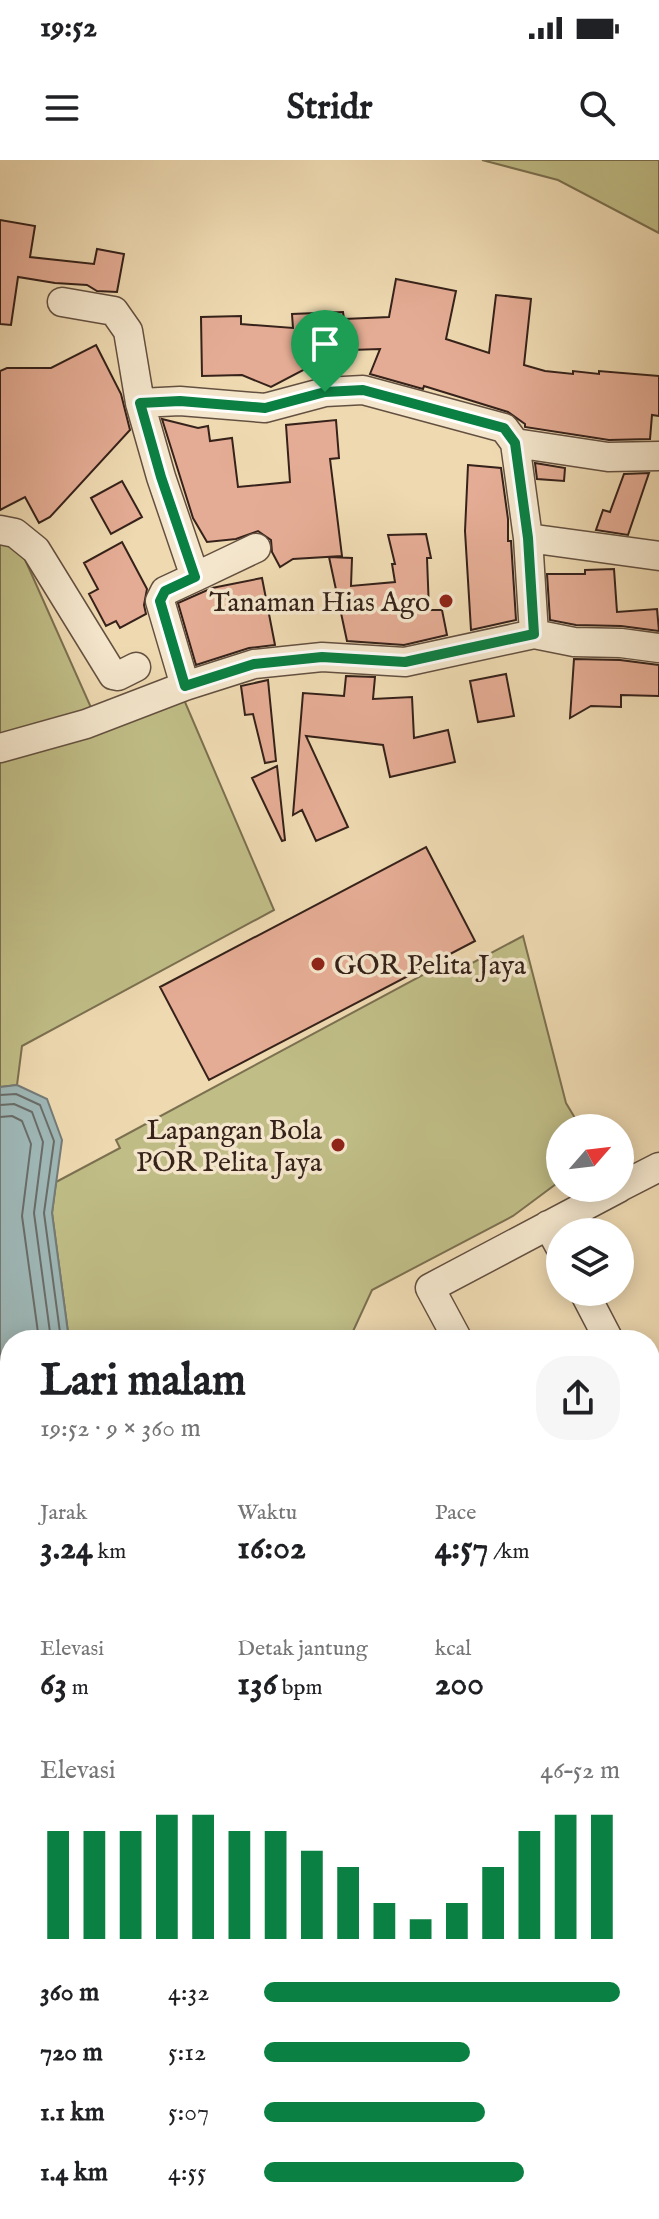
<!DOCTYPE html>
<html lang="id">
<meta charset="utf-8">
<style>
:root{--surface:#fff;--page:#f6f6f6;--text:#202124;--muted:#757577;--accent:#0b8043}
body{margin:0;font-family:"IM FELL English",serif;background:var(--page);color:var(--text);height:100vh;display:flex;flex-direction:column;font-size:30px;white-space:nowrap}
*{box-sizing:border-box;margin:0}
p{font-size:26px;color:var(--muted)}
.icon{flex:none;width:44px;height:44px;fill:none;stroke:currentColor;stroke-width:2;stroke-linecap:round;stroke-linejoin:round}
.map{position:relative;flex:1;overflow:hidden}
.side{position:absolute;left:0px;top:1170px;width:660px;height:890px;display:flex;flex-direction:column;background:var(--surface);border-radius:32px 32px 0 0;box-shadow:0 4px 20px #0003}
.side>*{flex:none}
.needle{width:52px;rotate:62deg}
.controls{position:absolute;left:546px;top:954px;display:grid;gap:16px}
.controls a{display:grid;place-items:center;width:88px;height:88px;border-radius:50%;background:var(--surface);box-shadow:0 4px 20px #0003;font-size:40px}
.pin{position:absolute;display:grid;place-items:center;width:68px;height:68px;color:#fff;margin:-82px -34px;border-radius:50% 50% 50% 0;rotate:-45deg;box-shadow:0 0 8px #0007}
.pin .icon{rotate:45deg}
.round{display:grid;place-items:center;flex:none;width:84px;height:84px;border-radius:32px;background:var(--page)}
.summary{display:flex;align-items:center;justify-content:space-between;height:136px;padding:0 40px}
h1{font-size:44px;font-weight:700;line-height:60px}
.stats{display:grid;grid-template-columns:repeat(3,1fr);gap:12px;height:136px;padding:8px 40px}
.stats div{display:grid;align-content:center}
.stats b{font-size:34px;font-weight:700}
.stats small{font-size:22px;font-weight:400}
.stats p{font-size:22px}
.chart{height:224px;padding:16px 40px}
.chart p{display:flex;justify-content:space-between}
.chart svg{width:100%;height:144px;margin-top:8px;stroke:var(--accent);stroke-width:6}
ul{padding:0 40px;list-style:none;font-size:26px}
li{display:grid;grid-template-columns:128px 96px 1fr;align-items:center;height:60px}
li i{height:20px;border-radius:10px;background:var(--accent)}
.status{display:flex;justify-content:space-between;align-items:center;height:56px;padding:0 40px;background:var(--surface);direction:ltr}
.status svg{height:22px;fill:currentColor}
header{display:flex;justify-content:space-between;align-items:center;height:104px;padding:0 40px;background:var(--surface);font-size:36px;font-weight:700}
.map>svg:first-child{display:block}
</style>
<div class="status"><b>19:52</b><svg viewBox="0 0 49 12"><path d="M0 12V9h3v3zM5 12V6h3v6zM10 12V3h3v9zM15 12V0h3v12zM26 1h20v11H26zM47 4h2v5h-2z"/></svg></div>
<header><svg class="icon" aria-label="menu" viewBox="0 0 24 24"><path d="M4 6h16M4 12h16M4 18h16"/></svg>Stridr<svg class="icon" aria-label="search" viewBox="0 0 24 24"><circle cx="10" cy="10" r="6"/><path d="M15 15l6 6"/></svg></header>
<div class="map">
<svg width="659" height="2059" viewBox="0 0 659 2059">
<rect width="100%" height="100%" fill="#eed9b1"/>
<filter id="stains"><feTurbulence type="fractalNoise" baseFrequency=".0025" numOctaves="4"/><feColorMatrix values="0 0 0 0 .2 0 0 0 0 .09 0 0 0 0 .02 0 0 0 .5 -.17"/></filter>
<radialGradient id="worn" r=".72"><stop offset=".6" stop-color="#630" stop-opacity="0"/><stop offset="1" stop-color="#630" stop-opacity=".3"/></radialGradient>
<!-- green -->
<path fill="#c0bd86" stroke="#7b7050" stroke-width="2" d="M482,0H659V73L558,20Z
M0,377H15L97,561L182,535L274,750L22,886L17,925L0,927Z
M523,776L566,943L581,968H560V1021L513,1056L372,1130L349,1180H69L52,1053L56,1022L120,988L116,980L456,797L463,808Z
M650,1845L659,1865V1947L656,1953L659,1959V2059H374L379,2050H650Z
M10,1898V2008L0,1994V1905Z"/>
<!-- water -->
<path fill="#9eb7b6" stroke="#747b78" stroke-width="2" d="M17,925L47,939L62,980L52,1053L69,1180H10V1645L0,1658V927Z"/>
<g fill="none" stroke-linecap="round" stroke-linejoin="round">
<!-- shore -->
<path stroke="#6a6c68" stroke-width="2" d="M0,935L16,934L40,945L54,981L44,1053L61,1180
M0,945L14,944L32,952L43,982L34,1053L51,1180
M0,957L12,956L22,961L31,984L22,1056L39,1180"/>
</g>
<!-- building -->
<path fill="#e4ac94" stroke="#36221a" stroke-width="2" d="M0,60L35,66L30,97L94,104L97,89L124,94L117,132L97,131L87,125L55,123L18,117L11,165L0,164Z
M396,119L456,131L446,179L489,193L496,135L531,139L524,205L545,211L573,214V211L599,214V211L659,216V256L652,255L650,279L609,280L525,267V264L508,252L424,226L423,229L370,214L380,189L320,191L311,206L271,227L242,215L202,216L201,157L241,156V164L293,168L292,154L343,152L344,159L389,157Z
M96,185L121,234L130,270L50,357L39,363L25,337L0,350V211L7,208H51Z
M162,259L198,268L208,266L210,281L232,278L238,327L290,322L286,265L336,260L339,298L330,299L342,396L293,399L280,407L272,392L271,380L258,371L236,379L207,382L193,358Z
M535,303L565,308L564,321L537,319Z
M468,305L501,308L508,359V381H511L516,460L471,470L465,371Z
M649,313L628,375L596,370L603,350L610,352L624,314Z
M122,321L142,357L111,374L91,338Z
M426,374L431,398H427L429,450H442L447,475L404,485L347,481L329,397L352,398L351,426L395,422L392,404H395L388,375Z
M122,382L147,429L144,445L146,454L120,468L116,461L106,466L89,434L98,429L84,403Z
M614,409L617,452L657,449L659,471L621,466L576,465L550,460L547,414H585V410Z
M262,418L275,485L249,488L196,505L178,443L212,428Z
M574,499L620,500L659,505V536L621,535V547L591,546L570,558Z
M506,514L514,556L478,562L470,521Z
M346,516L375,517L373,539L412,537L414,578L448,570L455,602L390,617L383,585L306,576L348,667L316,681L302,650L293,655L303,533L344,536Z
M268,520L276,601L265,603L253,554L245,555L241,526Z
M277,606L285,680L282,681L252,618Z
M426,687L475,781L209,920L160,827Z"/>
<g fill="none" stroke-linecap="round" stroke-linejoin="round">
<defs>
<path id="minor" d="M62,142L114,151L128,171L140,243L161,317L195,417L165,431L160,441L185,526
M140,243L180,241L265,248L325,232L363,230L504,268L515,283L528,378L534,474
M515,283L608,297L659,296
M0,370L15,373L36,390L113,515L118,516L136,507
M528,378L659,396
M195,417L256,388
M0,588L86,564L185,526L254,504L322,497L405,502L534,474L574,482L621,483L659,488
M620,1027L659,1007
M548,1065L560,1087
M584,1132L609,1180
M458,1180L430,1128L619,1028
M650,1256L659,1273
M650,1387L659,1382
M650,1543L659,1560
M650,1626L659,1643
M0,1793L10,1785
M0,1989L10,1980"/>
</defs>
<!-- minor casing -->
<use href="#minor" stroke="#645040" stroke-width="31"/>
<!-- minor -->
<use href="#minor" stroke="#f4e6cc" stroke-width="28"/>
</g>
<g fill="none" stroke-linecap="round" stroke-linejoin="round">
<defs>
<path id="route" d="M363,230L504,268L515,283L528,378L534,474L405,502L322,497L254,504L185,526L160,441L165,431L195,417L161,317L140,243L180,241L265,248L325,232Z"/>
</defs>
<!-- route casing -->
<use href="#route" stroke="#fff" stroke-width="16"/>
<!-- route -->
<use href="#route" stroke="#0b8043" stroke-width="10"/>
</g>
<!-- markers -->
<g fill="#8f2418" stroke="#f4e6cc" stroke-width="3">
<circle cx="446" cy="441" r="8"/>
<circle cx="318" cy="804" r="8"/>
<circle cx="338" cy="985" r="8"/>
</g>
<g text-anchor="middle" stroke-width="7" stroke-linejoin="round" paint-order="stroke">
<!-- poi labels -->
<g font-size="28" fill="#36221a" stroke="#f4e6cc" text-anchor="end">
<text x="430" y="451">Tanaman Hias Ago</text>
<text x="334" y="814" text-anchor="start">GOR Pelita Jaya</text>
<text x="322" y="979">Lapangan Bola<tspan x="322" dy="32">POR Pelita Jaya</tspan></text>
</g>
</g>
<rect width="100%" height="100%" filter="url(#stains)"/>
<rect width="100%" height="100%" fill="url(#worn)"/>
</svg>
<div class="controls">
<a><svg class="needle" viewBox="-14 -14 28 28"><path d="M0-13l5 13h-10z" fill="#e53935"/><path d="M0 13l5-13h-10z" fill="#757577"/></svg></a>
<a><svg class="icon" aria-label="layers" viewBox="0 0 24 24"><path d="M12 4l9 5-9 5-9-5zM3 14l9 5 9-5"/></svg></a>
</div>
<div class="pin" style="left:325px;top:232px;background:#1e9e55"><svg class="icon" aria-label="arrive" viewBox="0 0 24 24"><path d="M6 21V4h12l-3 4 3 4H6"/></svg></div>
<section class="side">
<div class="summary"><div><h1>Lari malam</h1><p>19:52 · 9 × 360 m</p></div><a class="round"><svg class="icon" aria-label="share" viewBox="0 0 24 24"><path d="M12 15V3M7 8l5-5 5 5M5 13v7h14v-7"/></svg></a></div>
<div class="stats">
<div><p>Jarak</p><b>3.24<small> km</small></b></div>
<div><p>Waktu</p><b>16:02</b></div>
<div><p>Pace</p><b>4:57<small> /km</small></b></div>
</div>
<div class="stats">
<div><p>Elevasi</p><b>63<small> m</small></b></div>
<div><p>Detak jantung</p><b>136<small> bpm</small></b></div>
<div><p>kcal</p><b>200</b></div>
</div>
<div class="chart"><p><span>Elevasi</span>46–52 m</p>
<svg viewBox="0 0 160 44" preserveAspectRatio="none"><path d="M5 44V11M15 44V11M25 44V11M35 44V6M45 44V6M55 44V11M65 44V11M75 44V17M85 44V22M95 44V33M105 44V38M115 44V33M125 44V22M135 44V11M145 44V6M155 44V6"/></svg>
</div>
<ul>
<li><b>360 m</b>4:32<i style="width:100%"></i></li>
<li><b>720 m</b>5:12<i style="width:58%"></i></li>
<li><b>1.1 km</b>5:07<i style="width:62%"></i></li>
<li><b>1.4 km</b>4:55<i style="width:73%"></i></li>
</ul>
</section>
</div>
